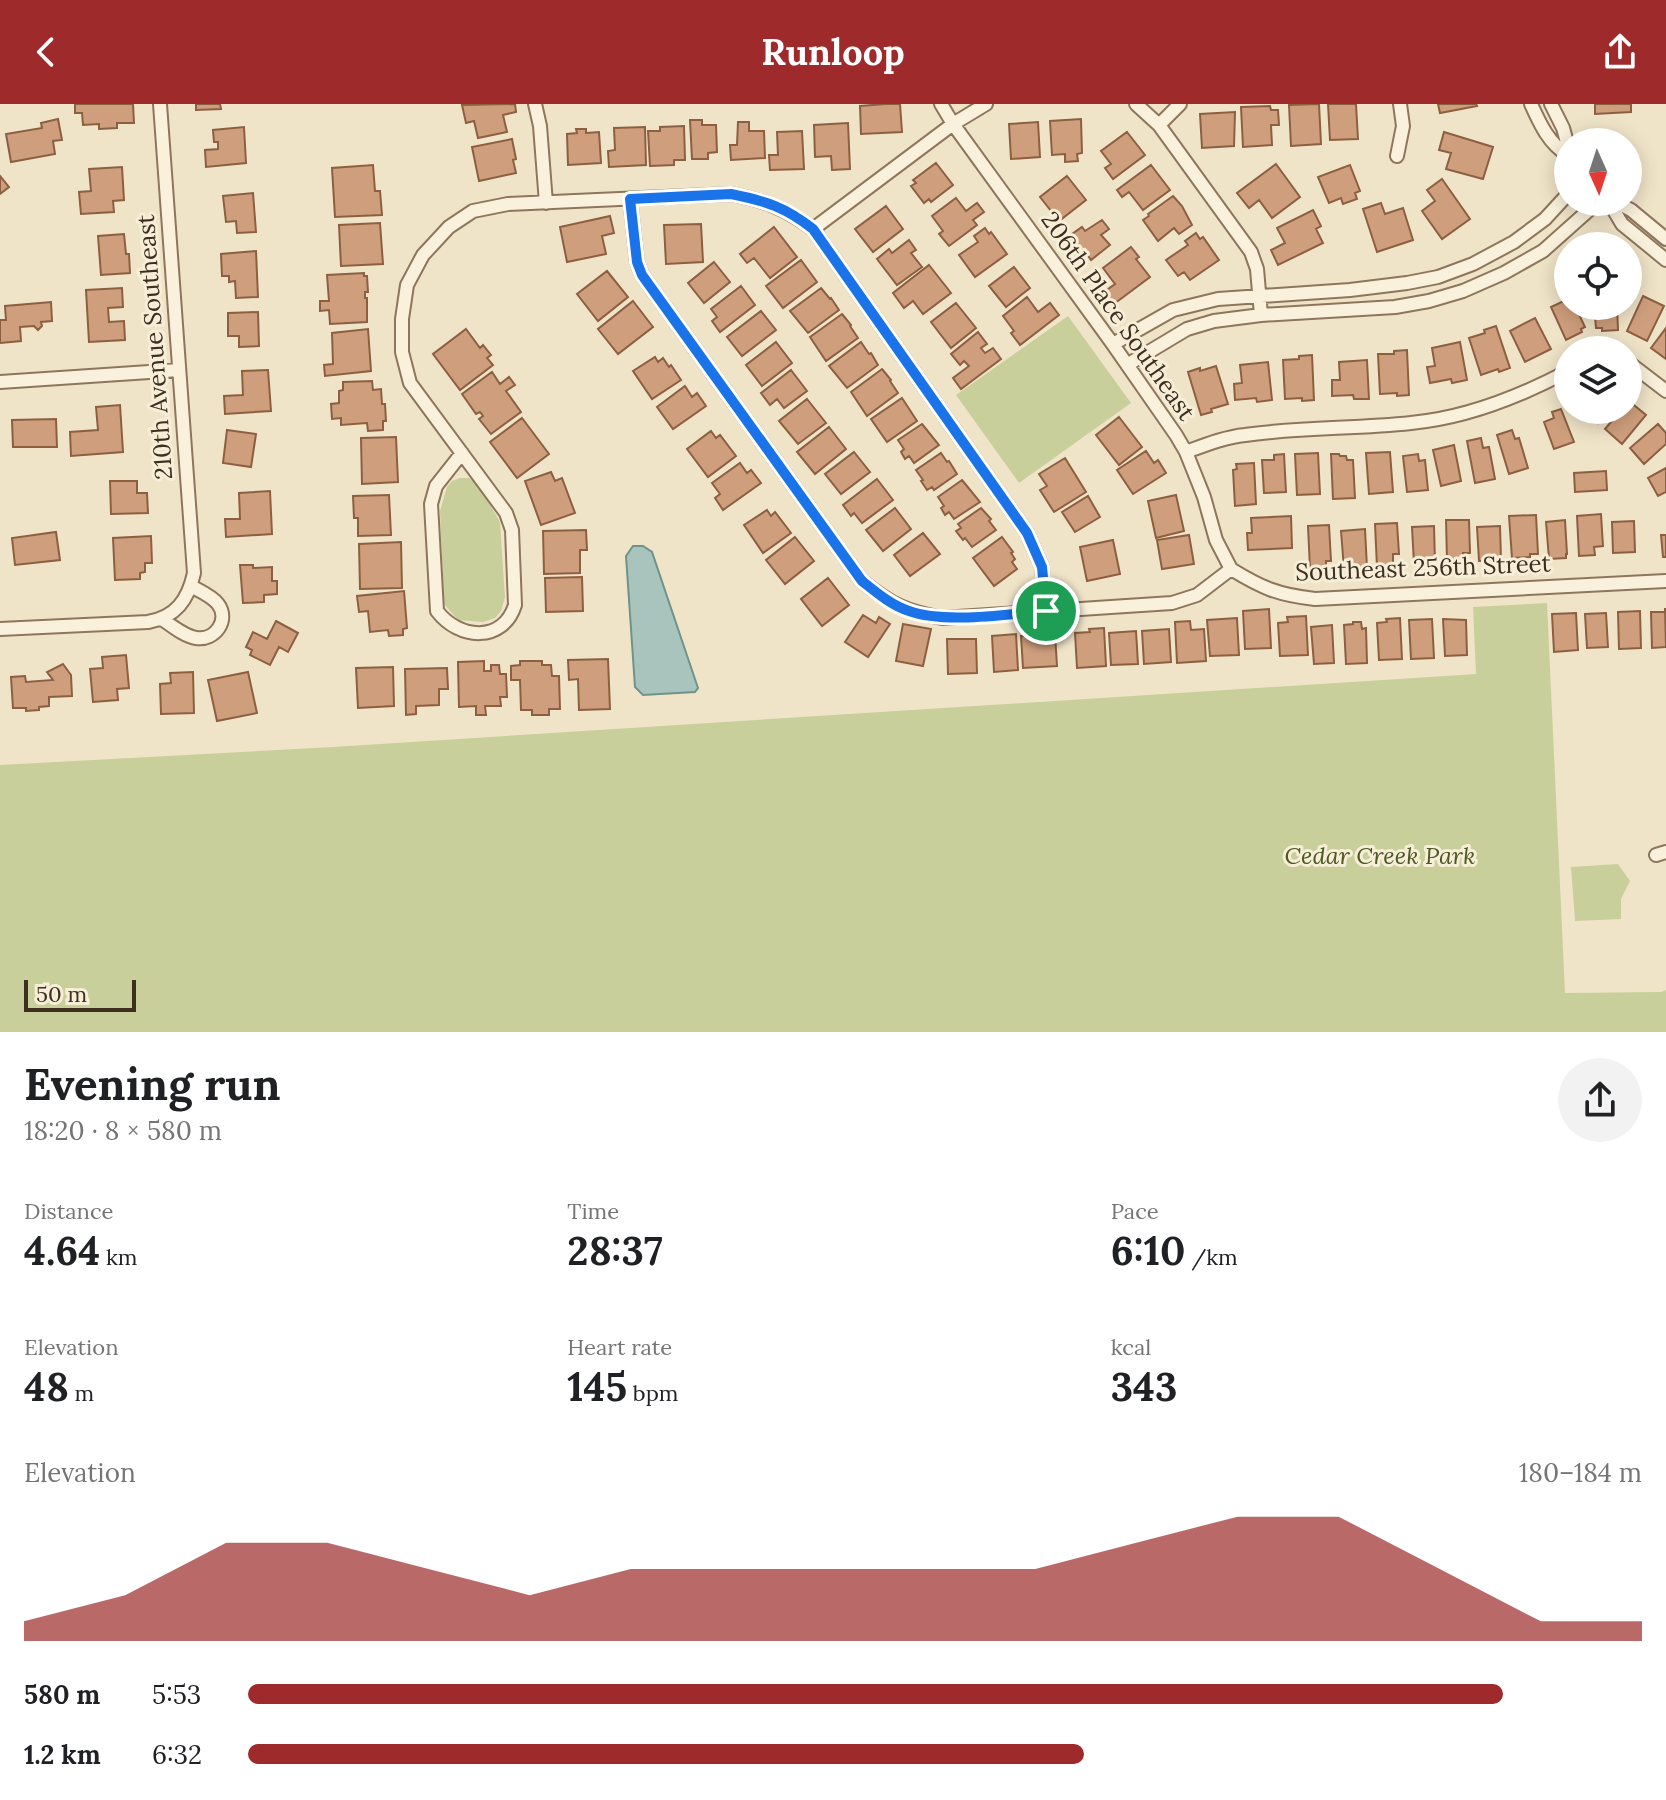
<!DOCTYPE html>
<meta charset="utf-8">
<style>
:root{--surface:#fff;--page:#f2f2f2;--text:#202124;--muted:#757577;--accent:#9e2a2b}
body{margin:0;font-family:Lora,serif;background:var(--page);color:var(--text);height:100vh;display:flex;flex-direction:column;font-size:30px;white-space:nowrap}
*{box-sizing:border-box;margin:0}
p{font-size:26px;color:var(--muted)}
.icon{flex:none;width:44px;height:44px;fill:none;stroke:currentColor;stroke-width:2;stroke-linecap:round;stroke-linejoin:round}
.map{position:relative;height:928px;overflow:hidden}
.sheet{display:flex;flex-direction:column;background:var(--surface);flex:1}
.sheet>*{flex:none}
.needle{width:52px;rotate:177deg}
.fabs{position:absolute;left:1554px;top:24px;display:grid;gap:16px}
.fabs a{display:grid;place-items:center;width:88px;height:88px;border-radius:50%;background:var(--surface);box-shadow:0 4px 20px #0003;font-size:40px}
.scale{position:absolute;left:24px;bottom:20px;width:112px;box-sizing:border-box;padding-left:8px;border:4px solid #3d2e20;border-top:0;font-size:22px;line-height:28px;white-space:nowrap;color:#3d2e20;-webkit-text-stroke:6px #f7eed8;paint-order:stroke}
.pin{position:absolute;display:grid;place-items:center;width:68px;height:68px;color:#fff;margin:-34px;border:4px solid #fff;border-radius:50%;box-shadow:0 2px 8px #0007}
.round{display:grid;place-items:center;flex:none;width:84px;height:84px;border-radius:42px;background:var(--page)}
.summary{display:flex;align-items:center;justify-content:space-between;height:136px;padding:0 24px}
h1{font-size:44px;font-weight:700;line-height:60px}
.stats{display:grid;grid-template-columns:repeat(3,1fr);gap:12px;height:136px;padding:8px 24px}
.stats div{display:grid;align-content:center}
.stats b{font-size:40px;font-weight:700}
.stats small{font-size:22px;font-weight:400}
.stats p{font-size:22px}
.chart{height:224px;padding:16px 24px}
.chart p{display:flex;justify-content:space-between}
.chart svg{width:100%;height:144px;margin-top:8px;fill:var(--accent);opacity:.7}
ul{padding:0 24px;list-style:none;font-size:26px}
li{display:grid;grid-template-columns:128px 96px 1fr;align-items:center;height:60px}
li i{height:20px;border-radius:10px;background:var(--accent)}
header{display:flex;justify-content:space-between;align-items:center;height:104px;padding:0 24px;background:var(--accent);color:#fff;font-size:36px;font-weight:700}
.map>svg:first-child{display:block}
</style>
<header><svg class="icon" aria-label="back" viewBox="0 0 24 24"><path d="M15 5l-7 7 7 7"/></svg>Runloop<svg class="icon" aria-label="share" viewBox="0 0 24 24"><path d="M12 15V3M7 8l5-5 5 5M5 13v7h14v-7"/></svg></header>
<div class="map">
<svg width="1666" height="928" viewBox="0 0 1666 928">
<rect width="100%" height="100%" fill="#f0e4c8"/>
<!-- green -->
<path fill="#c9cf9b" d="M1068,212L1131,299L1019,379L956,291Z
M460,374H469L478,380L500,418L505,493L501,507L495,514L483,518L458,516L444,500L440,407L447,383L452,377Z
M1547,499L1565,889L1661,888L1666,886V928H0V661L333,643L1476,570L1473,503Z
M1618,760L1630,777L1621,795V815L1575,817L1571,763Z"/>
<!-- water -->
<path fill="#a9c4bc" stroke="#6f938a" stroke-width="2" d="M633,442H643L652,448L698,584L695,588L643,591L635,583L626,452Z"/>
<!-- building -->
<path fill="#cf9f7d" stroke="#8d5f41" stroke-width="2" d="M75,0H133L134,19H117V24L99,25V20L83,21L82,9H75Z
M196,0H220L221,5L196,6Z
M515,0L516,8L503,11L507,28L478,34L474,17L466,19L462,1Z
M885,0H900L902,28L861,30L860,2Z
M1319,0L1321,40L1291,42L1289,1Z
M1328,0H1356L1358,35L1330,36Z
M1438,0H1476L1477,2L1440,9Z
M1595,0H1631V8L1595,10Z
M1270,2L1271,6H1278L1279,21H1271L1272,41L1243,43L1241,3Z
M1235,8L1234,42L1202,44L1200,10Z
M58,15L62,36L53,37L55,50L11,58L6,30L42,24L41,19Z
M1081,15L1082,49L1077,50L1078,57L1065,58V50L1052,51L1050,17Z
M690,16H702V21H716L717,48L708,49V55H692Z
M738,18H749V27H764L765,54L731,56L730,41H737Z
M1038,18L1040,53L1011,55L1009,20Z
M848,19L850,65L832,66L831,52L815,53L814,21Z
M684,22L685,56H674V61L650,62L648,27H660V23Z
M244,23L246,59L206,63L205,46L218,45V38H214L213,26Z
M645,23L646,61L609,63L608,47L615,46L614,24Z
M576,25H586V29L599,28L601,59L568,61L567,30L577,29Z
M802,27L804,65L770,66L769,51H778L777,28Z
M1127,28L1145,51L1113,75L1105,64L1111,60L1101,47Z
M1444,28L1493,43L1483,75L1446,65L1451,49L1439,46Z
M512,35L516,55L513,56L516,69L479,77L472,43Z
M936,59L953,81L931,98L929,95L924,99L911,82L916,79L913,76Z
M1276,60L1300,93L1272,114L1259,96L1249,104L1237,89Z
M373,61L375,87H380L382,111L335,113L332,64Z
M1151,61L1170,86L1143,106L1129,88L1122,93L1117,86Z
M1350,61L1360,87L1355,89L1357,95L1343,100L1341,94L1329,99L1318,73Z
M122,63L124,96L113,97L114,108L81,110L79,88L91,87L89,65Z
M0,72L9,83L0,90Z
M1067,72L1086,96L1059,117L1040,93Z
M1442,75L1470,115L1442,135L1422,107L1435,97L1427,86Z
M253,89L256,128L237,129L236,117L226,118L223,92Z
M1173,92L1182,102L1192,121L1179,130L1174,124L1158,137L1143,116L1149,112L1148,110Z
M956,94L966,107L977,99L984,108L973,116L977,121L949,142L939,130L943,127L932,112Z
M1381,99L1385,110L1403,104L1413,136L1377,148L1363,105Z
M886,102L903,125L873,148L855,125Z
M1313,106L1321,122L1316,125L1323,139L1278,161L1271,146L1285,139L1277,124Z
M610,112L614,129L602,132L606,150L567,158L560,123Z
M1102,116L1109,125L1101,131L1110,141L1091,156L1084,146L1077,151L1065,135L1082,123L1085,127Z
M380,119L383,160L341,162L339,121Z
M701,120L703,158L666,160L664,121Z
M774,123L797,153L770,174L754,154L747,159L740,150Z
M985,124L989,130L991,128L1007,150L975,173L959,151L978,138L974,132Z
M1196,129L1200,135L1203,133L1219,156L1190,176L1184,168L1178,172L1166,156L1188,141L1185,137Z
M124,130L126,150H129L130,169L101,171L98,132Z
M909,136L916,146L911,149L922,163L897,181L877,155L889,145L892,149Z
M1131,143L1139,153L1136,155L1150,173L1114,200L1104,188L1115,180L1103,164Z
M256,147L258,193L236,194L235,177L229,178V172H222L221,150Z
M801,156L817,178L783,204L766,182Z
M714,158L730,178L704,199L688,179Z
M929,161L951,189L923,210L913,197L904,204L893,189Z
M1014,163L1030,184L1006,203L989,182Z
M607,167L628,193L598,217L577,190Z
M364,169V172H367L368,188H365V194H367V218L330,220L329,206L320,207V197H329L327,171Z
M741,182L755,201L720,228L712,217L717,213L711,205Z
M122,184L123,203L108,204L109,218L124,217L125,236L89,238L86,186Z
M821,184L830,195L831,194L839,206L808,229L790,207Z
M1643,192L1664,202L1647,237L1627,227Z
M1027,193L1038,208L1050,199L1059,211L1020,241L1011,229L1014,227L1003,212Z
M1568,195V202H1575L1585,223L1581,225L1582,228L1566,236L1551,203Z
M633,197L653,223L618,250L598,225Z
M51,198L52,217L41,218L42,222L38,226L34,222L20,223L21,237L0,239V216H6L5,202Z
M956,199L976,224L951,244L931,218Z
M1594,202H1617L1618,226L1602,227V224H1596Z
M761,207L776,226L742,252L727,233Z
M258,208L259,242L239,243V232H228V209Z
M842,210L851,221L850,222L858,234L826,257L810,233Z
M1535,214L1551,245L1525,258L1510,227Z
M1496,222L1510,264L1499,268L1498,265L1481,271L1469,234L1485,229L1484,226Z
M1666,224V255L1651,244Z
M368,225L371,267L325,272L324,261L333,260L332,229Z
M466,225L480,244L483,241L491,251L487,254L493,261L460,286L433,250Z
M978,228L987,240L981,244L985,249L993,244L1001,255L961,285L953,274L969,262L964,257L960,261L951,250Z
M776,238L792,259L762,282L746,261Z
M861,238L869,250L871,249L878,261L847,284L829,262Z
M1460,238L1467,276L1452,279L1451,275L1430,279L1427,263L1435,262L1432,244Z
M1407,246L1409,291L1397,292V289L1380,290L1378,250H1394V247Z
M1312,251L1314,296L1302,297V294L1285,295L1283,256L1299,255V252Z
M655,253L658,258L663,254L669,263L671,261L681,276L652,295L633,267Z
M1367,256L1369,295H1354L1353,291L1332,292V276H1340L1339,258Z
M1268,258L1272,296L1257,298L1256,294L1235,296L1234,280L1242,279L1240,261Z
M1216,262L1228,300L1211,305L1212,308L1201,311L1188,268L1200,264V267Z
M882,265L891,276L890,277L898,289L867,312L851,288Z
M268,266L271,307L225,310L224,292L243,291L242,267Z
M791,266L807,287L784,304L777,295L770,301L761,289Z
M492,268L500,280L509,273L515,281L506,287L521,308L491,330L479,315L483,312L480,308L476,310L462,290Z
M372,277L373,286L381,285L382,300H385L386,317H383V326L368,327L367,319L341,321V314L332,315L331,300L339,299V287L343,286V278Z
M685,282L692,293L697,289L706,302L673,325L657,303Z
M902,294L917,317L887,338L871,315Z
M807,295L826,319L798,340L779,317Z
M1629,297L1646,311L1622,340L1605,325L1621,306H1628Z
M120,301L123,348L71,352L70,328L98,326L96,303Z
M1561,305L1574,338L1554,345L1544,318L1554,314L1552,308Z
M1585,306H1610L1598,319L1584,307Z
M1119,313L1142,343L1119,361L1096,331Z
M522,314L549,350L517,374L490,338Z
M56,315L57,343H13L12,316Z
M922,320L939,341L914,359L909,352L905,355L901,348L904,345L898,336Z
M1658,320L1666,329V340L1644,360L1630,344Z
M829,323L846,345L815,370L797,348Z
M227,326L256,330L251,363L223,359Z
M1512,326L1515,335L1519,334L1528,364L1509,370L1497,331Z
M711,327L716,334L720,331L736,352L708,373L687,345Z
M396,333L398,378L362,380L361,334Z
M1481,334L1483,344L1489,343L1495,375L1475,379L1467,337Z
M1454,341L1461,377L1441,382L1433,346Z
M1146,347L1154,359L1158,356L1166,369L1133,390L1117,366Z
M854,348L870,368L841,390L825,370Z
M1390,348L1393,388L1369,390L1366,349Z
M941,349L947,358L949,357L957,370L934,386L932,383L927,386L921,377L923,376L916,366Z
M1318,349L1320,390L1297,391L1295,350Z
M1284,350L1286,388L1264,389L1262,356H1274V351Z
M1331,350H1339L1340,352H1346L1347,356H1353L1355,394L1333,395Z
M1418,350L1419,357L1425,356L1428,386L1407,388L1403,352Z
M1065,354L1086,388L1054,408L1040,386L1047,382L1039,370Z
M740,359L747,369L751,366L761,379L723,406L715,394L720,390L712,379Z
M1254,359L1256,400L1235,402L1233,366L1237,365L1236,360Z
M1666,364V388L1658,392L1648,374Z
M1606,367L1607,386L1575,388L1574,369Z
M551,368L555,377L562,374L575,409L541,421L525,377Z
M877,375L893,396L862,419L854,409L851,412L843,401Z
M962,376L980,398L954,415L949,408L945,411L941,404L944,402L938,393Z
M110,377H137V389H147L148,409L111,410Z
M270,387L272,430L226,433L225,415H240L239,389Z
M389,391L391,431L358,432V414H354L353,392Z
M1176,391L1184,427L1156,434L1148,397Z
M1088,392L1100,413L1075,428L1062,408Z
M895,404L911,425L883,447L866,426Z
M981,404L991,415L989,417L996,426L972,443L965,434L963,436L956,427L961,424L958,420Z
M767,406L771,412L775,408L791,429L763,449L744,421Z
M1601,410L1603,442L1594,443L1595,451L1579,452L1577,412Z
M1536,411L1538,450H1530V453L1512,454L1509,412Z
M1291,412L1292,444L1248,446L1247,429H1252L1251,414Z
M1446,416H1469L1470,449H1463L1464,455L1447,456Z
M1565,416L1567,450H1566V454L1549,455L1546,418Z
M1634,417L1635,448L1613,449L1612,418Z
M1397,419L1399,450H1393V460L1377,463L1375,420Z
M1329,421L1331,457H1326V464L1310,465L1308,422Z
M1434,422L1435,459L1414,460L1412,423Z
M1500,422L1501,456L1479,457L1477,423Z
M1365,425L1367,464L1344,465L1341,427Z
M586,426L587,446H580V469L544,470L543,427Z
M56,428L60,456L15,461L12,434Z
M923,429L940,450L910,472L894,451Z
M1189,431L1194,460L1162,465L1157,436Z
M1661,431H1666V453H1663Z
M151,432L152,459H145V468L140,469V475L115,476L113,434Z
M795,433L814,457L785,480L766,456Z
M1002,433L1013,448L1011,449L1015,455L1012,458L1017,465L994,482L973,454Z
M1113,436L1120,470L1087,477L1080,443Z
M401,438L402,484L360,485L359,440Z
M240,461H253V464L272,463V477H277V490L264,491V498L243,499Z
M582,473L583,507L546,508L545,474Z
M828,474L849,501L822,522L801,495Z
M404,487L407,524L403,525V531L389,532L388,526L370,528L368,507L359,508L357,492Z
M1665,504L1666,543L1652,544L1651,508H1665Z
M1269,505L1271,544L1245,545L1243,507Z
M1640,507L1641,544L1619,545L1618,508Z
M1576,509L1578,546L1554,548L1552,510Z
M1606,509L1608,543L1587,544L1585,510Z
M863,511L876,519L879,513L890,520L868,553L845,538Z
M1306,512L1308,551L1280,552L1278,519L1288,518L1287,513Z
M1237,514L1239,551L1210,552L1207,516Z
M1400,514L1402,555L1379,556L1377,519L1387,518L1386,515Z
M1432,515L1434,554L1411,555L1409,516Z
M1443,515L1466,516L1467,551L1445,552Z
M276,517L298,529L288,548L279,543L270,561L250,551L252,546L246,543L253,528L267,535Z
M1190,517L1191,526L1204,525L1206,557L1177,559L1175,518Z
M1353,518H1361L1362,525L1366,524L1367,559L1346,560L1344,521L1353,520Z
M903,520L931,525L923,562L896,557Z
M1332,521L1334,559L1314,560L1311,523Z
M1104,524L1106,562L1077,564L1075,529L1090,528L1089,525Z
M1169,525L1171,558L1144,560L1142,527Z
M1136,527L1138,560L1111,561L1109,529Z
M1016,530L1018,566L994,568L992,532Z
M1055,530L1057,562L1023,564L1021,532Z
M947,535H976L977,569L948,570Z
M126,551L129,584L117,585L118,596L93,598L90,565L103,564L102,553Z
M608,555L610,605L579,606L578,575L569,576L568,556Z
M484,557V567H491V561H499L500,570H506L507,593H500L501,602H485L486,611H476V602L459,603L458,558Z
M520,557H542V561H551L552,572H559L560,605H549V611H532V606H521L520,576H511V562L520,561Z
M63,560L71,571L72,592L49,593V602L39,603V606L26,607V604H13L11,573L25,572L26,578L53,576L47,568Z
M393,563L394,602L358,604L356,564Z
M447,564L448,585H439V601L416,602V610L406,611L405,565Z
M193,568L194,609L161,610L160,580L171,579L170,569Z
M248,568L257,609L217,617L208,576Z"/>
<g fill="none" stroke-linecap="round" stroke-linejoin="round">
<defs>
<path id="minor" d="M535,0L540,22L546,99
M941,0L953,20L1112,239L1176,331L1186,348L1204,393L1216,436L1231,465
M1136,0L1159,21L1251,148L1257,165L1261,211
M1531,0C1540,20 1549,40 1568,51
M1551,0L1563,24L1568,42
M1159,21L1180,0
M1397,52L1403,22L1400,0
M630,95L637,158L642,171L862,477C892,501 905,507 942,514L1172,499L1197,491L1231,465
M1609,98L1622,120L1666,156
M1616,98L1631,106L1666,135
M813,125L953,20L986,0
M1113,240L1173,206L1218,195L1350,186L1407,179L1438,173L1473,160L1514,138L1545,115L1568,90
M1628,258L1666,287
M1127,261L1187,225L1214,217L1261,211L1395,203L1429,197L1463,187L1504,169L1543,147L1598,98
M0,278L179,266
M1186,348C1205,341 1225,333 1245,331C1300,323 1356,325 1411,319C1466,314 1519,293 1568,267
M462,349L436,382L431,400L437,507C459,536 503,539 515,501L512,426L506,409L410,279L402,248V215L407,181L423,151L449,123L473,107L508,100L731,90C766,97 785,104 813,125L1027,429L1042,463L1046,507
M1231,465C1262,484 1278,491 1315,495L1666,477
M162,515C172,522 184,532 196,534C215,537 230,516 218,500C212,492 200,487 191,482
M0,525L148,518C176,513 188,496 194,469L160,0
M1656,751L1666,748"/>
</defs>
<!-- minor casing -->
<use href="#minor" stroke="#8d765c" stroke-width="16"/>
<!-- minor -->
<use href="#minor" stroke="#faf1dc" stroke-width="12"/>
</g>
<g fill="none" stroke-linecap="round" stroke-linejoin="round">
<defs>
<path id="route" d="M731,90C766,97 785,103 813,125L1027,429L1042,463L1046,507C1008,510 945,520 909,507C891,501 877,489 862,477L642,171L637,158L630,95Z"/>
</defs>
<!-- route casing -->
<use href="#route" stroke="#fff" stroke-width="16"/>
<!-- route -->
<use href="#route" stroke="#1a73e8" stroke-width="10"/>
</g>
<g text-anchor="middle" stroke-width="6" stroke-linejoin="round" paint-order="stroke">
<!-- street labels -->
<g font-size="24" fill="#3d2e20" stroke="#f7eed8">
<text transform="translate(1118 212) rotate(55)" y="8">206th Place Southeast</text>
<text transform="translate(155 243) rotate(-94)" y="8">210th Avenue Southeast</text>
<text transform="translate(1423 464) rotate(-2)" y="8">Southeast 256th Street</text>
</g>
<!-- park labels -->
<g font-size="24" font-style="italic" fill="#4d5a26" stroke="#f7eed8">
<text x="1380" y="760">Cedar Creek Park</text>
</g>
</g>
</svg>
<div class="fabs">
<a><svg class="needle" viewBox="-14 -14 28 28"><path d="M0-13l5 13h-10z" fill="#e53935"/><path d="M0 13l5-13h-10z" fill="#757577"/></svg></a>
<a><svg class="icon" aria-label="locate" viewBox="0 0 24 24"><circle cx="12" cy="12" r="6"/><path d="M12 2v4M12 18v4M2 12h4M18 12h4"/></svg></a>
<a><svg class="icon" aria-label="layers" viewBox="0 0 24 24"><path d="M12 4l9 5-9 5-9-5zM3 14l9 5 9-5"/></svg></a>
</div>
<div class="scale">50 m</div>
<div class="pin" style="left:1046px;top:507px;background:#1e9e55"><svg class="icon" aria-label="arrive" viewBox="0 0 24 24"><path d="M6 21V4h12l-3 4 3 4H6"/></svg></div>
</div>
<section class="sheet">
<div class="summary"><div><h1>Evening run</h1><p>18:20 · 8 × 580 m</p></div><a class="round"><svg class="icon" aria-label="share" viewBox="0 0 24 24"><path d="M12 15V3M7 8l5-5 5 5M5 13v7h14v-7"/></svg></a></div>
<div class="stats">
<div><p>Distance</p><b>4.64<small> km</small></b></div>
<div><p>Time</p><b>28:37</b></div>
<div><p>Pace</p><b>6:10<small> /km</small></b></div>
</div>
<div class="stats">
<div><p>Elevation</p><b>48<small> m</small></b></div>
<div><p>Heart rate</p><b>145<small> bpm</small></b></div>
<div><p>kcal</p><b>343</b></div>
</div>
<div class="chart"><p><span>Elevation</span>180–184 m</p>
<svg viewBox="0 0 160 44" preserveAspectRatio="none"><path d="M0 44V38L10 30L20 14L30 14L40 22L50 30L60 22L70 22L80 22L90 22L100 22L110 14L120 6L130 6L140 22L150 38L160 38V44z"/></svg>
</div>
<ul>
<li><b>580 m</b>5:53<i style="width:90%"></i></li>
<li><b>1.2 km</b>6:32<i style="width:60%"></i></li>
</ul>
</section>
